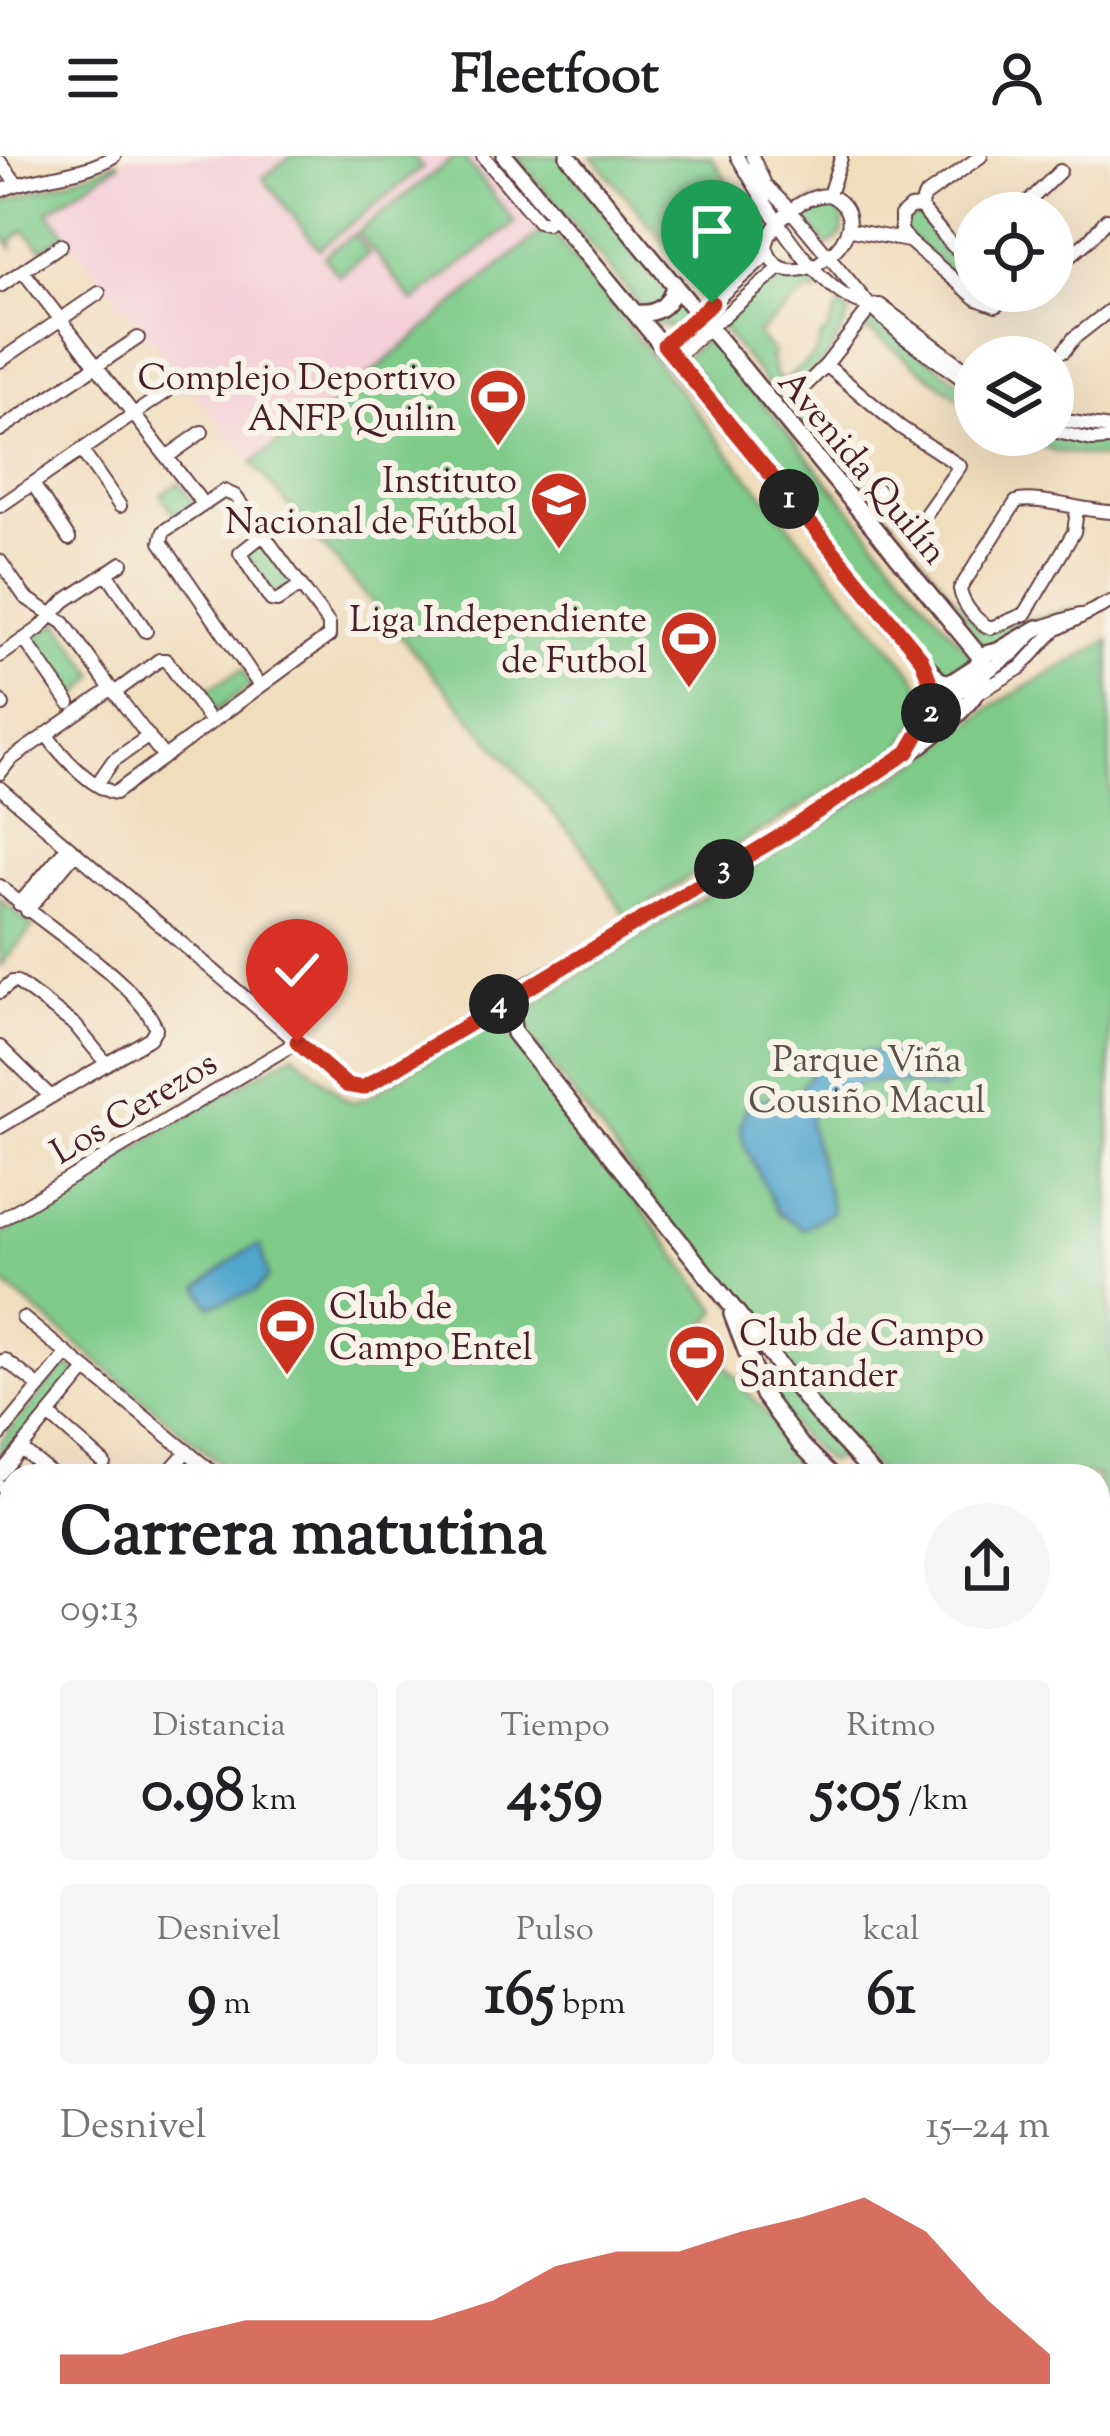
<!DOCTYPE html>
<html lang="es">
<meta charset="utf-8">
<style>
:root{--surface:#fff;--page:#f6f6f6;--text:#202124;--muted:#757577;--accent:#c8321e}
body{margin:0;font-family:"Sorts Mill Goudy",serif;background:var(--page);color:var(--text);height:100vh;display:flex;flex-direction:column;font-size:45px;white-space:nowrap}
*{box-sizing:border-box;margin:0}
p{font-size:39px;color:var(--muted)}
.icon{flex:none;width:66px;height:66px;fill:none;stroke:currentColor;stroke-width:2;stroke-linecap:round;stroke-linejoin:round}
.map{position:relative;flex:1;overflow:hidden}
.side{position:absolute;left:0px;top:1308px;width:1110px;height:972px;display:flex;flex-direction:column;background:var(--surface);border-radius:36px 36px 0 0;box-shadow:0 12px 48px #0002}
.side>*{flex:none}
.tools{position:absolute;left:954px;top:36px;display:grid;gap:24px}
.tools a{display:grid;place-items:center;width:120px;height:120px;border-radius:50%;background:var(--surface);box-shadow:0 12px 48px #0002;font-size:60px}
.pin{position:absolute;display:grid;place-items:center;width:102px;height:102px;color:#fff;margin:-123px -51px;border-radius:50% 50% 50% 0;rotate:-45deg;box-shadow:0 0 12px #0007}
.pin .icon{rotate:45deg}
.km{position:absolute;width:60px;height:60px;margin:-30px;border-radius:50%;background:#222;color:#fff;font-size:33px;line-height:60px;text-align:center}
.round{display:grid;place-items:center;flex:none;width:126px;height:126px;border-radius:63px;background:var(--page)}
.headline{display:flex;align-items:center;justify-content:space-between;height:204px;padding:0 60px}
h1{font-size:66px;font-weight:700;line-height:90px}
.figures{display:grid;grid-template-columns:repeat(3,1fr);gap:18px;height:204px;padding:12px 60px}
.figures div{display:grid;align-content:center;border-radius:12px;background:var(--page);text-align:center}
.figures b{font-size:60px;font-weight:700}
.figures small{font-size:33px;font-weight:400}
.figures p{font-size:33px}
.chart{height:336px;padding:24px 60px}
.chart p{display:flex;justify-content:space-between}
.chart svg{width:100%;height:216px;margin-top:12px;fill:var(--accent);opacity:.7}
header{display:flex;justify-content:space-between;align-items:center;height:156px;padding:0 60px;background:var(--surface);font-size:54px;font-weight:700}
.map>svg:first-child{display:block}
</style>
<header><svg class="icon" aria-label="menu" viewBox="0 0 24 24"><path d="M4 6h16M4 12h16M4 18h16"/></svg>Fleetfoot<svg class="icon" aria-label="person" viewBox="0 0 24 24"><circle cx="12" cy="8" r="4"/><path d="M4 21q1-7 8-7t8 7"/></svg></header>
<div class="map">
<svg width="1110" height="2280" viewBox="0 0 1110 2280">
<rect width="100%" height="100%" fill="#f7f3e8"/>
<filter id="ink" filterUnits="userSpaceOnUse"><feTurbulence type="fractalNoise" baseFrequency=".00833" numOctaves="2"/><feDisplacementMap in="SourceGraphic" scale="24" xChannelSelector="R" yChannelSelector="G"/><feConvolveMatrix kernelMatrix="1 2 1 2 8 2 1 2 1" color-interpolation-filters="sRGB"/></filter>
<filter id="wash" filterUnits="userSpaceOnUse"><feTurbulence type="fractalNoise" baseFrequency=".004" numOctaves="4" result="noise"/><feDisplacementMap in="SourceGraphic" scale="48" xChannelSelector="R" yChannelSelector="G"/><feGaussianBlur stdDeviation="2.7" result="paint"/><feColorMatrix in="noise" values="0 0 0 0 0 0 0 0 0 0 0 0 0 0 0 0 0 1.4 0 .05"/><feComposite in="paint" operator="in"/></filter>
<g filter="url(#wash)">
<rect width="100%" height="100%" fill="#efddbc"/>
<!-- built -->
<path fill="#f5cfd9" d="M131,0H475L540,78L299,277L295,274L252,307L47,56Z"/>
<!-- industrial -->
<path fill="#d1bdcb" d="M702,2268H981L994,2280H701L696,2276Z"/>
<!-- green -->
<path fill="#7dca89" stroke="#64745a" stroke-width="3" d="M291,0H413L422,12L319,93L263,22Z
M456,0H463L515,67L413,146L358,76Z
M516,0H560L688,161L675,173L654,166Z
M592,0H711L753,67L759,68L772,61L764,98L712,143Z
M117,5L119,8L48,55L66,78L42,93L24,74L12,84V91L1,76L0,48C39,31 79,24 117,5Z
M832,45L844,56L842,79L828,90L799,55L812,46Z
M916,55C932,64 953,97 975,112V135H1005L999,144L987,145L946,115L902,72L907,59Z
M548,70L737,307L915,519C930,545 920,569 901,592L727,695L627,763L587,697L252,307L296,273L300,277Z
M354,78L369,98L338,120L324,100Z
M810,114L821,132L814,138L809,134L757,178L774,198L770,202L775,210L772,213L782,227L816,198L821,179L825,180L840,149L850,158C837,184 824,216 796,227L795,243L980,474L1075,453L991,501L721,172L726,168L722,163L780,116Z
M868,160L975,237V255L869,174L848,185Z
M709,181L976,506L945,524L938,520L686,203V199Z
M1016,279H1052L1110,288V303L1057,296Z
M179,327L194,347L176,360L161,339Z
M261,383L295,429L275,443L244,395Z
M59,466L96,520L73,546L28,485Z
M1110,484V1483L1098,1474V1320H882C754,1183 642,1029 529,880C523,858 535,846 553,835L925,602L996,548Z
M243,513L251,530L216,555L202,537Z
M0,743L33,771L0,810Z
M495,872L518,886L718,1155L698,1178L821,1320H235L0,1124V1080L162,975L294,897L345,943L354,946L372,939L476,874Z
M66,1208L77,1217L0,1309V1286Z
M768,1215H775L840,1289L838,1302L827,1305C803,1284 771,1251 763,1220Z
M143,2268H260L250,2280H160Z"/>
<!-- water -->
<path fill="#51a6cd" stroke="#4e627c" stroke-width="3" d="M876,895L929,899L951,914L953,925L941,935C910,928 858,916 834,944L817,947L809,966L833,1055L804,1073L778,1057L745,990L740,972L747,949L801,931L824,898Z
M260,1090L268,1121L255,1136L210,1150L199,1131C221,1116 236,1096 260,1090Z"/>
</g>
<g filter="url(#ink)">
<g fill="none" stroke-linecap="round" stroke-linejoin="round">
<defs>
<path id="minor" d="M483,0L538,65L546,67L556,61
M737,0C760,39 826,158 880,149L975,220
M752,0L764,26
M0,6L17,28
M749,13L791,55L871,151L904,181L975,232
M0,35C37,18 78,22 114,0
M829,39C893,70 782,156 766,90C772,64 803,39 829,39Z
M829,39L841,2
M920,51L925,40L981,0
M1017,57L1060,15
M851,74L908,85
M975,107L952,89L920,51L910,52L901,60V75L909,85L977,143L996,150L1009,135
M1053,114L1089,84L1107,63
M23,115L203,348
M0,130L61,89
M664,189L768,98
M1064,195L1074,182L1110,154
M674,202L779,113
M0,205L99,137
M826,209L900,271L960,310L918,369L904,368L877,333
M1053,263L1110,272
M0,274L138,182
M1053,275L1092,284L1110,283
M833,281L798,237L826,209L871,151
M82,295L120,350
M168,300L202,276
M33,328L69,383
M0,350L175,230
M1077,354L1074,376L1025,458L991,472C977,467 962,448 960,433L1016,346C1031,339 1086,355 1110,356
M263,379L240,397L271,444L277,445L301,429
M0,405L25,441L64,467L111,533
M107,417L146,475
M24,483L69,547
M0,500L40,472L65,445L122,407
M112,533L164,601
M117,535L159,504H166L211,566
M975,539L1020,512L1055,474L1110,446
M0,545L3,549
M928,565L953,540L1014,497L1038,472L1080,459
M46,578C61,599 90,631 115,637L329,480V468L235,340L224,335L164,375L161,386L260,530
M0,617L10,604L111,533
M97,628L113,605L149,580
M0,632L352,933L367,930L519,835
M0,730C41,769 136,823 156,872L150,882L0,971
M19,748L68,690
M27,755L76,696
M0,836L12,826H17L75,869L107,908
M0,891L51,941
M0,1064L297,886
M23,1162L217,1320
M0,1206L5,1204L40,1231
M49,1259L104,1307
M0,1279L67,1198
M21,1293L55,1320
M0,1318L86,1214
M165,1320L187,1295
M0,1330L12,1340
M0,1385L12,1395
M0,1503L12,1489
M0,1576L12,1563
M1098,1612L1110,1598
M1098,1616L1110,1625
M0,1645L12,1632
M1098,1729L1110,1739
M0,1777L12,1788
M1098,1818L1110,1829
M0,1856L12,1840
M1098,1863L1110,1849
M1098,1974L1110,1970
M0,1980L12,1964
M0,1989L12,1998
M1098,2066L1110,2077
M1098,2120L1110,2130
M0,2139L12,2123
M0,2167L12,2176
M1098,2184L1110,2170
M134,2268L150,2280
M363,2268L379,2280
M508,2268L524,2280
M1035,2268L1049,2280
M0,2277L4,2280
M115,2280L124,2268
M1096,2280L1110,2264"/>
<path id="major" d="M505,0L961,551
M568,0L986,508C987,539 941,574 918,591C793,678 658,757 525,831L510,855L514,877L816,1256L875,1320
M637,157C658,159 672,148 674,127
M939,524L950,527L978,509L981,499L998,495L1038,472
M918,583C932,560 935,541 927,515
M732,1158L763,1239L800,1288L833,1320
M1098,1486L1110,1495
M1098,1512L1110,1520
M0,1678L12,1689
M0,1705L12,1716
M646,2268L660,2280
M676,2268L690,2280"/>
</defs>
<!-- minor casing -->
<use href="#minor" stroke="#633c41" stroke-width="16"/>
<!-- major casing -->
<use href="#major" stroke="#633c41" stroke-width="20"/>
<!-- minor -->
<use href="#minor" stroke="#fff" stroke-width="12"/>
<!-- major -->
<use href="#major" stroke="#fff" stroke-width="15"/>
</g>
</g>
<g fill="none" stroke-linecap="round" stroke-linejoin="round" filter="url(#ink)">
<defs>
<path id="route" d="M297,886L346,929L363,932L782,679L908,596L931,556V528L921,502L664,189L712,147"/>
</defs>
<!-- route casing -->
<use href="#route" stroke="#fff" stroke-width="24"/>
<!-- route -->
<use href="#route" stroke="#c8321e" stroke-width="15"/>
</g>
<!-- icons -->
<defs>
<symbol id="stadium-pin" viewBox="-11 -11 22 30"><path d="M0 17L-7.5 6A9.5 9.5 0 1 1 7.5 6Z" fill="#c8321e" stroke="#f7f3e8"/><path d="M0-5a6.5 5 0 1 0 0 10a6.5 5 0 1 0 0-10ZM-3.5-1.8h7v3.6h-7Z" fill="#fff"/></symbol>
<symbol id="university-pin" viewBox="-11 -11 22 30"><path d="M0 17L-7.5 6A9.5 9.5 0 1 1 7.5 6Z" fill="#c8321e" stroke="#f7f3e8"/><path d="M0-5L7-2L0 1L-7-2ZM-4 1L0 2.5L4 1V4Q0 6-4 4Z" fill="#fff"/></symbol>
</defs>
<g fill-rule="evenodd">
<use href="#stadium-pin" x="465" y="208" width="66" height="90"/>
<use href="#university-pin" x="526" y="311" width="66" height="90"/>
<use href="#stadium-pin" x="656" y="450" width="66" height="90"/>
<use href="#stadium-pin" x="254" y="1137" width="66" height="90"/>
<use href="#stadium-pin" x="664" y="1164" width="66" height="90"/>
</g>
<g text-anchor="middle" stroke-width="12" stroke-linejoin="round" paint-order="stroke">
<!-- poi labels -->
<g font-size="36" fill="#4a1f2b" stroke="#f7f3e8" text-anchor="end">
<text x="456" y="233">Complejo Deportivo<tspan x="456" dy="41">ANFP Quilin</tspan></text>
<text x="517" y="336">Instituto<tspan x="517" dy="41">Nacional de Fútbol</tspan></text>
<text x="647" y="475">Liga Independiente<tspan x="647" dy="41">de Futbol</tspan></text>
<text x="329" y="1162" text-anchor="start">Club de<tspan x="329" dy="41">Campo Entel</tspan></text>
<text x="739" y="1189" text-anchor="start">Club de Campo<tspan x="739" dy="41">Santander</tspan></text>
</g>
<!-- street labels -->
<g font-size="36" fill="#4a1f2b" stroke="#f7f3e8">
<text transform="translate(864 310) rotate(50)" y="13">Avenida Quilín</text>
<text transform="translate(133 950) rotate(-31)" y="13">Los Cerezos</text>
</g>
<!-- park labels -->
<g font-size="36" fill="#595247" stroke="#f7f3e8">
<text x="867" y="915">Parque Viña<tspan x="867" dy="41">Cousiño Macul</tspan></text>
</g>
</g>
</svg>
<div class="tools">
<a><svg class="icon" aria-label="locate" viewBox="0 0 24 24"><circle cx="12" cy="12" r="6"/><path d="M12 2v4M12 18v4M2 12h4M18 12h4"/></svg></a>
<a><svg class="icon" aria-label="layers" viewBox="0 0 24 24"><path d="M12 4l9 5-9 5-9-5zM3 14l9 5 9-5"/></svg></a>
</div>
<div class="pin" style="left:712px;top:147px;background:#1e9e55"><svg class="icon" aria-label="arrive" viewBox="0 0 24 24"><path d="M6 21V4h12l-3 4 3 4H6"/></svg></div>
<div class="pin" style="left:297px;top:886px;background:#d93025"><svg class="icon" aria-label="check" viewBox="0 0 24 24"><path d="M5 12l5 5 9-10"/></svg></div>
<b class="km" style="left:789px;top:343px">1</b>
<b class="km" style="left:931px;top:557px">2</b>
<b class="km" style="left:724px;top:713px">3</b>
<b class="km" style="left:499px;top:848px">4</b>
<section class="side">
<div class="headline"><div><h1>Carrera matutina</h1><p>09:13</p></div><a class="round"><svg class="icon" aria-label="share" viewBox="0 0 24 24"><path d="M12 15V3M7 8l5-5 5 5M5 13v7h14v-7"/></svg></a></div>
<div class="figures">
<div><p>Distancia</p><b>0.98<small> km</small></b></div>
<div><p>Tiempo</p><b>4:59</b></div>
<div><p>Ritmo</p><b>5:05<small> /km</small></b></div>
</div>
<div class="figures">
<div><p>Desnivel</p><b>9<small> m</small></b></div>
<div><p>Pulso</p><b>165<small> bpm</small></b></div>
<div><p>kcal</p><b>61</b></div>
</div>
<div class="chart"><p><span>Desnivel</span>15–24 m</p>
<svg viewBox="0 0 160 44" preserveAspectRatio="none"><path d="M0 44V38L10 38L20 34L30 31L40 31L50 31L60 31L70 27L80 20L90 17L100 17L110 13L120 10L130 6L140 13L150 27L160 38V44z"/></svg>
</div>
</section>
</div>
